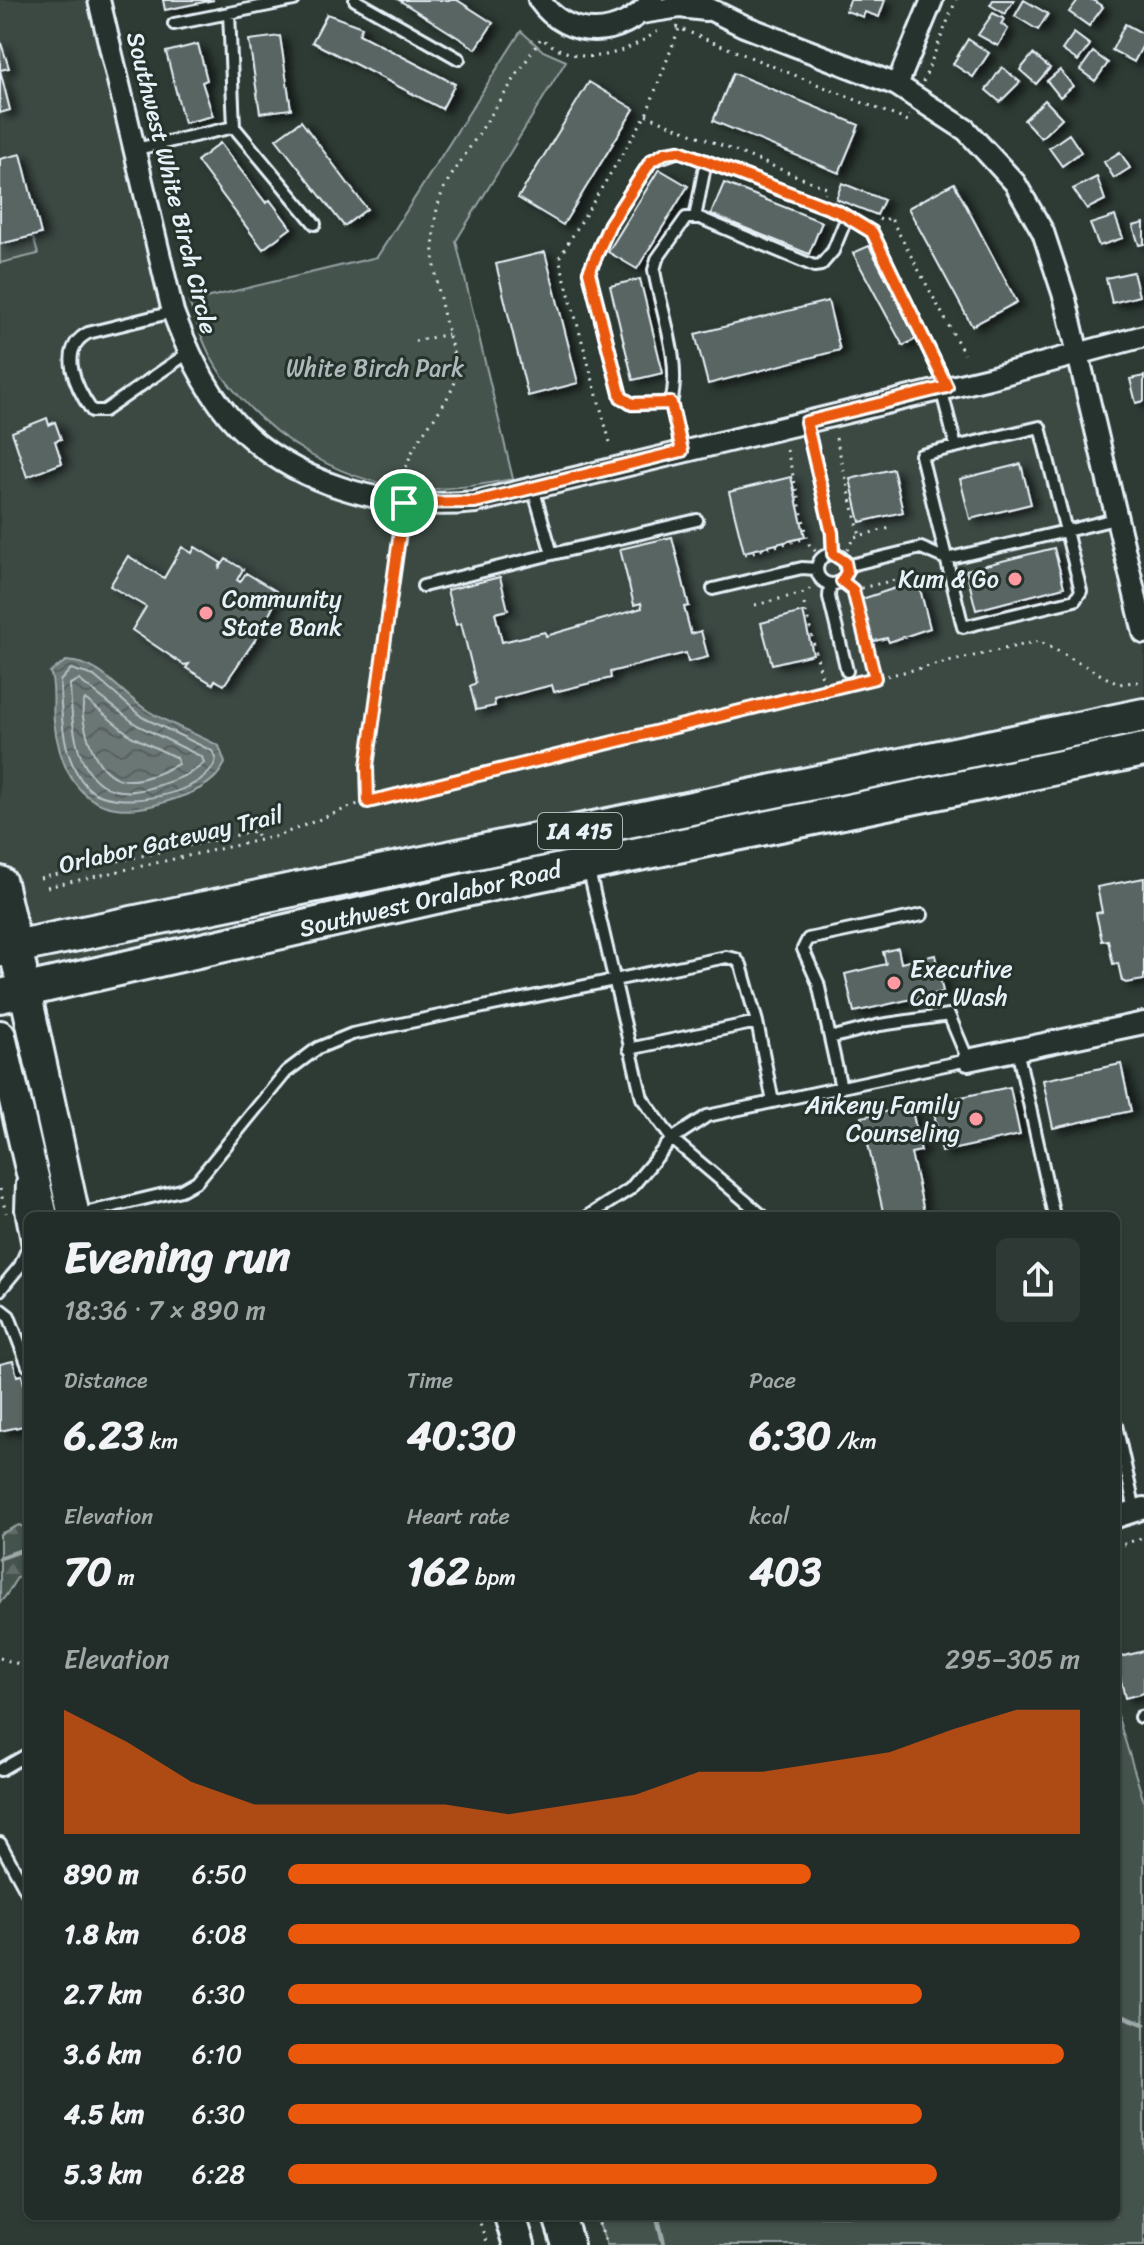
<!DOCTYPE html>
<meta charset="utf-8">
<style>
:root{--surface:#222c28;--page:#2e3834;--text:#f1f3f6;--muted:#a2a7a8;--line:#3f4845;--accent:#ea580c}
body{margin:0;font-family:Sriracha,sans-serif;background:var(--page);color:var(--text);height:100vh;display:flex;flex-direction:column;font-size:30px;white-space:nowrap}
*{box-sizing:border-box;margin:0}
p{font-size:26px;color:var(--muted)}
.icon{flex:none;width:44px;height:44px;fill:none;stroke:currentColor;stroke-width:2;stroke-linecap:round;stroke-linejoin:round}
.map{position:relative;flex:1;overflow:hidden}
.details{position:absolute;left:24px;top:1212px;width:1096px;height:1008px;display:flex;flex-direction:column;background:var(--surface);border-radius:12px;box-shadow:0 2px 6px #0004,0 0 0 2px var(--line)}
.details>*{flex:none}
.pin{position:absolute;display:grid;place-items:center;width:68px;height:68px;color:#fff;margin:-34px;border:4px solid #fff;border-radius:50%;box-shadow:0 2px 8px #0007}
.round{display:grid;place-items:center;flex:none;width:84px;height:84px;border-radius:12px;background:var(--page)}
.headline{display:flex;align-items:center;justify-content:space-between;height:136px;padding:0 40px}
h1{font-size:44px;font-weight:700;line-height:60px}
.figures{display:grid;grid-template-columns:repeat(3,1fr);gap:12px;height:136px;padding:8px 40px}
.figures div{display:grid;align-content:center}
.figures b{font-size:40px;font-weight:700}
.figures small{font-size:22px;font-weight:400}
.figures p{font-size:22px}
.chart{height:224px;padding:16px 40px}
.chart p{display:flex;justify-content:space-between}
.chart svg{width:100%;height:144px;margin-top:8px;fill:var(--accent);opacity:.7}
ul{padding:0 40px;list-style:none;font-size:26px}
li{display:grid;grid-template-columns:128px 96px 1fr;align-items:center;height:60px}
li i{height:20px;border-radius:10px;background:var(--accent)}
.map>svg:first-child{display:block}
</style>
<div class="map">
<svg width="1144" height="2245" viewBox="0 0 1144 2245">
<defs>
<pattern id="forest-firs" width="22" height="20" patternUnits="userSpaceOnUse" patternTransform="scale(2)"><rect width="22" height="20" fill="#45524e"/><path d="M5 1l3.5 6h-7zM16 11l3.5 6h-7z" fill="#606b68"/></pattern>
<pattern id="water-waves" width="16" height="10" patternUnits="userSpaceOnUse" patternTransform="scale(2)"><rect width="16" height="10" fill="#6b7775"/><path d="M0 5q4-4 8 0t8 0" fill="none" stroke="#586060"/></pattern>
<filter id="shadow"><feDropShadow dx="7" dy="4" stdDeviation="4" flood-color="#0009"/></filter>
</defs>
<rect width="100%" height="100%" fill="#2e3b35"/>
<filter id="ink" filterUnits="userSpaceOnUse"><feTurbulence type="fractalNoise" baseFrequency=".0125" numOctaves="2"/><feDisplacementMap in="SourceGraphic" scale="16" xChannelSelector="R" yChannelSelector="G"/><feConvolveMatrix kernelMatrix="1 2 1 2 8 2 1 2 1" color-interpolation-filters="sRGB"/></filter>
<g filter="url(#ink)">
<!-- built -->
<path fill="#3b4843" d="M0,0H99L173,312L228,415L318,478L454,504L1078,354L1144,633V750L25,991L0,883Z"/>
<!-- forest -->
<path fill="url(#forest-firs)" stroke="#96a2a3" stroke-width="2" d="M19,1525L28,1529V1569C12,1577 12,1592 0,1602V1534Z"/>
<!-- park -->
<path fill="#45524e" stroke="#96a2a3" stroke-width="2" d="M521,31L543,51L566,61L456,241L513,479C485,484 457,489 428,489C346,488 269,439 221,374C206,353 198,326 189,302L377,257Z
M33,236L38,254L0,263V244Z
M1116,1711L1144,1802V2245H607L596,2216H1116Z"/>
<!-- water -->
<path fill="url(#water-waves)" stroke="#9da8a9" stroke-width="2" d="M66,661C105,663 119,694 150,712C172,725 196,734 219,746L225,763C215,786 188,795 165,802C95,825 62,788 54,721C52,706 56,685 50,672Z"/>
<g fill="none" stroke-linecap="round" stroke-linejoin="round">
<!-- shore -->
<path stroke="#b6c0c4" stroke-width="2" d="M71,669L94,676L142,717L212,751L216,758C212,794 112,814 87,787C62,760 61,716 60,681Z
M79,680L137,725L202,757L204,763C192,775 169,782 153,787C79,810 72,738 70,684Z
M85,699L131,736L177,758L178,764C131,789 103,789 87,735C84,724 80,709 85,699Z"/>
<!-- stream -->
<path stroke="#9da8a9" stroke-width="5" d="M0,1558L28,1548
M1116,2013L1144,2024
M657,2216L664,2245"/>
</g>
<!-- building -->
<path fill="#596563" stroke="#e8f1f8" stroke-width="2" filter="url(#shadow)" d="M163,0H214L165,10Z
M399,0H457L493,23L476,49Z
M850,0H885L879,17L865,12L863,17L846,11Z
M993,0H1014L1005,14L990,5Z
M1024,0L1048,14L1038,30L1015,16Z
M1078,0H1093L1103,7L1089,26L1069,12Z
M993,13L1004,19L1001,24L1008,29L998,46L978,35Z
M327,14L362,27L359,34L455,84L442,109L312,42Z
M1125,24L1144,34V43L1134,62L1112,50Z
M1074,33L1090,45L1078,61L1062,50Z
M280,36L291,109L260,113L249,40Z
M968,39L989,53L973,77L953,64Z
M0,40L9,68L0,70L10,110L0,113Z
M198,44L207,80L202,82L213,116L184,123L166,52Z
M1093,52L1108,63L1095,81L1080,70Z
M1033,54L1050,68L1036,84L1020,70Z
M1002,67L1020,82L1000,102L986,90Z
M1060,70L1073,86L1060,97L1047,81Z
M733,73L859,125L839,173L713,121Z
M589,82L634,109L563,225L518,198Z
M1045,100L1062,118L1041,138L1024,120Z
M301,121L367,209L344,226L276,139Z
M1069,134L1081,152L1062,166L1049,148Z
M220,143L266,203L270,200L291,228L263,249L197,161Z
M1120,152L1130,168L1114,178L1104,162Z
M21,154L41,234L0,244V159Z
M659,169L688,186L637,269L608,252Z
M1097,177L1105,200L1087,209L1073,189Z
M724,183L822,222L809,254L711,214Z
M842,183L884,200L877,215L836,199Z
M954,183L1017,302L972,326L908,208Z
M1115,216L1123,238L1099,246L1090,224Z
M1144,223V244L1139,245L1133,226Z
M869,246L918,338L903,346L853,253Z
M545,252L578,383L528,396L496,264Z
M1133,272L1139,296L1112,303L1106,278Z
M640,279L663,373L633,380L610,286Z
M828,301L840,350L708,384L695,334Z
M1144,376V401L1136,403L1130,379Z
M47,418L49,425L55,422L61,439L55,441L62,463L27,477L12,432Z
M1021,464L1031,504L970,519L960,479Z
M893,469L903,512L860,522L850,479Z
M791,477L805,537L744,552L729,492Z
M672,537L689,606L684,607L691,634L701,631L708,657L688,662L686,653L610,672L611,678L554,692L552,685L494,700L495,706L476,710L470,686L476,683L461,623L456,625L447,590L500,577L508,610L495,613L502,642L545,632L546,636L642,608L641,603L634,605L620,549Z
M182,547L192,553L195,547L221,563L219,569L226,559L243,569L237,580L240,582L246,573L276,591L270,600L275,603L261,631L224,685L215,680L213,684L186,668L189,664L184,665L132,630L146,607L110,586L128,556L164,578Z
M1054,548L1064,587L976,610L966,570Z
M908,584V588L919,585L930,628L889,642L887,638L870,642L859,600Z
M803,612L813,654L772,664L761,623Z
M1144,878V980L1126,983L1122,981L1118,963L1113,964L1108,940L1102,941L1096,913L1102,912L1097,887Z
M898,948L901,963L935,955L943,992L854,1012L845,974L886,964L883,952Z
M1121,1064L1131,1111L1053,1128L1043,1080Z
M1010,1087L1020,1135L942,1152L932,1103Z
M911,1106L921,1151L911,1153L925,1216H884L862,1117Z
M13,1361L17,1376L22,1375L28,1403L24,1407L28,1425L0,1431V1364Z
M1144,1651V1693L1125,1698L1116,1658Z"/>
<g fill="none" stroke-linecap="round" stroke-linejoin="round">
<defs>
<path id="lane" d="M355,0L459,59
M229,13L234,127L315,224
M174,24L294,0
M136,149L234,127
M695,218L706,161
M173,312L88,333C57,349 76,388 92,411H104L188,353
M941,388L956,447
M671,403C682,360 661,313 654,270L657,259L686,218H700L814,266L821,265L833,251L847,217
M806,422L832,533L833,554
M682,451L671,403L632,404L621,397L589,272L610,224L651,161L679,151L839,212L872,232L947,387
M533,488L552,554L697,520
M817 569a15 15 0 1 1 30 0a15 15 0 1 1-30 0Z
M846,566L921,548L946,559L1066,531L1040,427L921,455L963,627L1075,600L1081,591L1066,531L1119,518
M830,584L829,597L847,671
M423,586L552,554
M713,589L802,568L816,569
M588,867L642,1098L672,1139L763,1216
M830,1038L818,983L803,949L808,939L922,915
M629,1049L757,1022L773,1102
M1017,1049L1054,1216
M22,1183L21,1210L28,1247
M76,1215L181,1190L197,1181L286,1072L318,1048L352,1034L726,957L736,959L741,965L757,1022
M588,1216L630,1189L672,1139L707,1116L968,1060L949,1015L880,1025L830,1038L841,1088
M0,1290L20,1266L28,1247
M0,1309L9,1316L28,1366
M1116,1425L1135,1510
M1140,1717L1144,1716
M0,1770L28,1754
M0,1843L28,1894"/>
<path id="street" d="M99,0L173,312C187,349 203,385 228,415C286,484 389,511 475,502L989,378L1144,336
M539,0C568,41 622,39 652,0
M691,0L744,26L897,85L966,130L1015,183L1043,232L1065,299L1144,633
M641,13L680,7L706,10
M897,85L932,0
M968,1060L1144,1023
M1116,1517L1144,1508"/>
<path id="secondary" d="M25,991L74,1216
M0,1036L42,1216
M510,2216L519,2245
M559,2216L568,2245"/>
<path id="primary" d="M0,883L20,969
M0,950L1144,715
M0,996L493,884L1144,750"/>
</defs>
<!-- lane casing -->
<use href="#lane" stroke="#e8f1f8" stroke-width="16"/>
<!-- street casing -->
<use href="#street" stroke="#e8f1f8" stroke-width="26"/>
<!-- secondary casing -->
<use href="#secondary" stroke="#e8f1f8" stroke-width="36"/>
<!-- primary casing -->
<use href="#primary" stroke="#e8f1f8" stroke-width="38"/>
<!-- path -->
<path stroke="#e8f1f8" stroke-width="3" stroke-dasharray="2 6" stroke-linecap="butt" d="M676,27L908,121L910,115
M923,82L956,0
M646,115L827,188L825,193
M879,219L884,221L890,217L964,354
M415,341L449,334
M836,438L860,536
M610,442L559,258L646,115L680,26
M787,450L809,544L820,556
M404,483C405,440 449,412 458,372C444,313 418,240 446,184L541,38C582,70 622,56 661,29
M847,550L854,537L894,527
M745,554L807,538
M843,581L853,590L875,678
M853,590L915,575
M804,604L825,690
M755,605L804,593L818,582
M856,683L1039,641L1118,684L1144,681
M368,802L367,766L402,519
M40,878L256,831L258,840
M47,887L278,836L355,805L845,685
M0,1189L6,1213
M1116,1547L1144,1537
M0,1658L28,1667
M478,2216L487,2245
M596,2216L607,2245"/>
<!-- lane -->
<use href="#lane" stroke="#26332d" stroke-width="10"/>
<!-- street -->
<use href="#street" stroke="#26332d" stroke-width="20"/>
<!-- secondary -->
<use href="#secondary" stroke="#26332d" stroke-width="30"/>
<!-- primary -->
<use href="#primary" stroke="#26332d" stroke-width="32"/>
</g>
</g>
<g fill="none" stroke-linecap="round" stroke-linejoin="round" filter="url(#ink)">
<defs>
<path id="route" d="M679,151L839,212L872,232L947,387L806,422L832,533L833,554L845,562L847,572L842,581L853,590L875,678L368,802L367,766L404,503L475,502L682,451L671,403L632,404L621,397L589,272L610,224L651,161L665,153Z"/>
</defs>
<!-- route casing -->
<use href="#route" stroke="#fff" stroke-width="16"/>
<!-- route -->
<use href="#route" stroke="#ea580c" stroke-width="10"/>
</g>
<!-- markers -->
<g fill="#ff9aa2" stroke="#26332d" stroke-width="3">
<circle cx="1015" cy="579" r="8"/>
<circle cx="206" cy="613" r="8"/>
<circle cx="894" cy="983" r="8"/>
<circle cx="976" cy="1119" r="8"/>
</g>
<g text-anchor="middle" stroke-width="6" stroke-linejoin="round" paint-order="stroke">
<!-- shield labels -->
<rect fill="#26332d" stroke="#aeb8bb" stroke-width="2" x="538" y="813" width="84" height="36" rx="6"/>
<g font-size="22" font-weight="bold" fill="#e8f1f8">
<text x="580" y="839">IA 415</text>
</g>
<!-- street labels -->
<g font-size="24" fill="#e8f1f8" stroke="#26332d">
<text transform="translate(172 183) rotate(76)" y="8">Southwest White Birch Circle</text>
<text transform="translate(171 840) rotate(-13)" y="8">Orlabor Gateway Trail</text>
<text transform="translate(430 899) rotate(-13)" y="8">Southwest Oralabor Road</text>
</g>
<!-- park labels -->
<g font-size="24" fill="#afb9bc" stroke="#26332d">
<text x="375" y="376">White Birch Park</text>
</g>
<!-- poi labels -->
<g font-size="24" fill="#e8f1f8" stroke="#26332d" text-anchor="end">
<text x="999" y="587">Kum &amp; Go</text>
<text x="222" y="607" text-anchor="start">Community<tspan x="222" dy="28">State Bank</tspan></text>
<text x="910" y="977" text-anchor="start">Executive<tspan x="910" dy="28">Car Wash</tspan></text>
<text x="960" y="1113">Ankeny Family<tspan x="960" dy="28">Counseling</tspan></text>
</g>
</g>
</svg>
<div class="pin" style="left:404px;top:503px;background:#1e9e55"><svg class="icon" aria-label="arrive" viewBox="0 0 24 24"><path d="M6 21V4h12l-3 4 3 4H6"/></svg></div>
<section class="details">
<div class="headline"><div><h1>Evening run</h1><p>18:36 · 7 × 890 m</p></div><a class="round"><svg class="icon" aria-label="share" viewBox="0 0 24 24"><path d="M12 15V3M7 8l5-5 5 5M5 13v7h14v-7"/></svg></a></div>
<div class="figures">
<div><p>Distance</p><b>6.23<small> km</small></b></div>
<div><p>Time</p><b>40:30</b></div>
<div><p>Pace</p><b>6:30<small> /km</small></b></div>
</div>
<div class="figures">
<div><p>Elevation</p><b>70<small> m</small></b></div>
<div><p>Heart rate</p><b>162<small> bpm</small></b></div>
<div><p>kcal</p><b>403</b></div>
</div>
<div class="chart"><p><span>Elevation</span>295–305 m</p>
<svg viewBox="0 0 160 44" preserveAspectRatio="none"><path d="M0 44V6L10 16L20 28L30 35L40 35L50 35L60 35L70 38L80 35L90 32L100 25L110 25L120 22L130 19L140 12L150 6L160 6V44z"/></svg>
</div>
<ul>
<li><b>890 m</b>6:50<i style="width:66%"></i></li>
<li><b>1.8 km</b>6:08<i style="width:100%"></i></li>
<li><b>2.7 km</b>6:30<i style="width:80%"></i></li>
<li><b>3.6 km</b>6:10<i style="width:98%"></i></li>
<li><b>4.5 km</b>6:30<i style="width:80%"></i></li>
<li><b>5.3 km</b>6:28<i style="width:82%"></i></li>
</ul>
</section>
</div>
